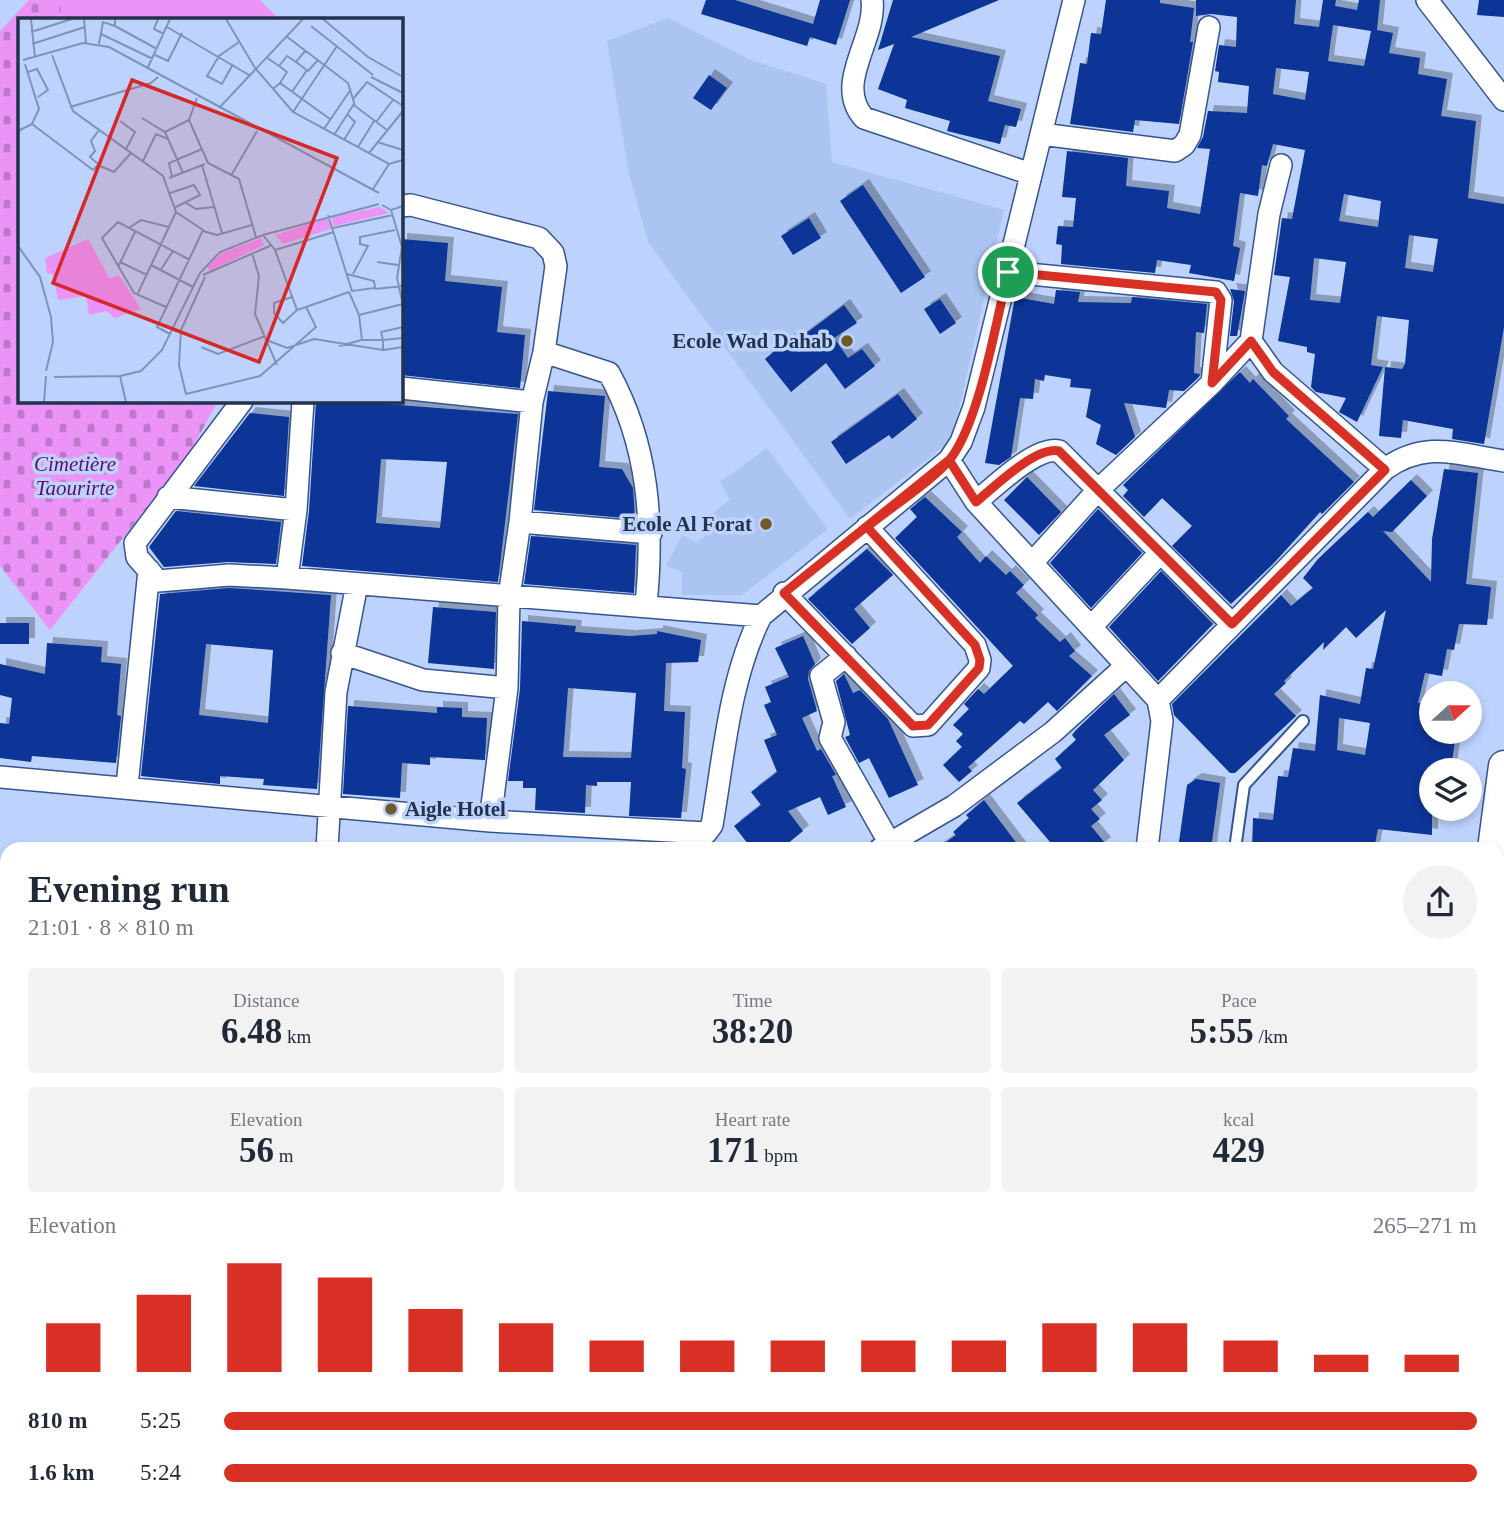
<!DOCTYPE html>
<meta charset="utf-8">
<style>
:root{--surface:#fff;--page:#f2f2f3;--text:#1f2937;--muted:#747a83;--accent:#d93025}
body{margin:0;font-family:Georgia,serif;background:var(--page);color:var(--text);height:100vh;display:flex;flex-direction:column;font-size:26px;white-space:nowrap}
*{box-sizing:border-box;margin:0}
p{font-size:23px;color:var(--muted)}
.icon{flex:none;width:38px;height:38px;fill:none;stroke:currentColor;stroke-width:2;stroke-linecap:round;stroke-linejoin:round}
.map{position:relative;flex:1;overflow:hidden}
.panel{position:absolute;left:0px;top:842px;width:1505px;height:674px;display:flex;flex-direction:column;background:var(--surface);border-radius:21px 21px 0 0;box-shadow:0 4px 10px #0003}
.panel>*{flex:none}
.needle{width:46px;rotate:69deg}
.controls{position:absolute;left:1419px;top:681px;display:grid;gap:14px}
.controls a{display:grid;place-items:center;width:63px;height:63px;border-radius:50%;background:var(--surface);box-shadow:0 4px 10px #0003;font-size:35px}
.pin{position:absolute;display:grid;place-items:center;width:60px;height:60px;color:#fff;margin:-30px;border:4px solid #fff;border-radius:50%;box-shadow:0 2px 7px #0007}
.round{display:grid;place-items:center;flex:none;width:74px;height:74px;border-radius:37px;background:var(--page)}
.summary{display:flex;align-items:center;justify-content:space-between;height:119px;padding:0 28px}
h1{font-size:38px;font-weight:700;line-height:52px}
.figures{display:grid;grid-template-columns:repeat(3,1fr);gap:10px;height:119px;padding:7px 28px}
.figures div{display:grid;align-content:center;border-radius:7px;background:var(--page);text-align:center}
.figures b{font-size:35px;font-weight:700}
.figures small{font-size:19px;font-weight:400}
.figures p{font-size:19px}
.chart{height:196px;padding:14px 28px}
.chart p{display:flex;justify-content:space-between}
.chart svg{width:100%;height:126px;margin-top:7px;stroke:var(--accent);stroke-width:6}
ul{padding:0 28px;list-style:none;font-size:23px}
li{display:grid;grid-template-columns:112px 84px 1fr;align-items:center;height:52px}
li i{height:18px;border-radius:9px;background:var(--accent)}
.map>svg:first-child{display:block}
</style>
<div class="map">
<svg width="1504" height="1515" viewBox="0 0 1504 1515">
<defs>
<pattern id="cemetery-stones" width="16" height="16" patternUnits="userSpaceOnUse" patternTransform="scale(1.75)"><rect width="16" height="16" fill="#ec93f8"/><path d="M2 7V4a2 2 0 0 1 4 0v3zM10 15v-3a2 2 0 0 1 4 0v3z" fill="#bf79cb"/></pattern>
<filter id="shadow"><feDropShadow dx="6" dy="-6" stdDeviation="0" flood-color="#0004"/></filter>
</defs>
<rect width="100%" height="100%" fill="#bdd3fe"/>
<!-- built -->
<path fill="#abc4f1" d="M668,18L751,60L826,84L832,162L1004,210L952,440L850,519L648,242L629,174L607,41Z
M767,448L828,529L742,595H682V572L666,566L682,535L696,542L712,532L705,519L730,500L720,482Z
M1368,1508L1374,1515H1089L1084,1509Z"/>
<!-- grass -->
<path fill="#ec93f8" d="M60,0H260L279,19H62Z
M918,1509H1020L1025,1515H923Z"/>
<!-- cemetery -->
<path fill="url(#cemetery-stones)" d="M29,0H60L62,19H19V401H212L216,405L187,457L50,630L0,566V31Z"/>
<!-- building -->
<path fill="#073597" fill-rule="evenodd" filter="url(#shadow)" d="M706,0H735L813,24L820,0H850L836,45L810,37L807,46L701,14Z
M893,0H999L911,37L1000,56L988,101L1021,109L1016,127L1005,125L1000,144L947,131L950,121L905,108L907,100L878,89L894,44L878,50Z
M1106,0H1160V3L1194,8L1190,42H1193L1179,124L1135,120L1133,132L1070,124L1080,63L1087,64L1091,33L1101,34Z
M1196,0H1296L1294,24L1319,27L1323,0H1336L1335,6L1357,10L1359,0H1380L1377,30L1393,33L1389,53L1420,58L1418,74L1447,79L1441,116L1476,121L1468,198L1504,204V327L1484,444L1452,439L1453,429L1403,420L1401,438L1379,436L1385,367L1402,369L1405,364L1409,320L1377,316L1371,365L1383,367L1357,422L1339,412L1346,398L1316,392L1311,387L1315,354L1307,352V347L1278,341L1290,277L1274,275L1282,218L1292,219L1305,150L1273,144L1267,166L1262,165L1258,196L1240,193L1233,246L1240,248L1234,281L1189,273L1191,265L1157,260L1155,273L1061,264L1062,245L1056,244L1058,226L1073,227L1076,198L1062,197L1067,151L1128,158L1126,186L1169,191L1167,208L1200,214L1210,149L1197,148L1203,137L1208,111L1247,113L1249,86L1218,82L1219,72L1215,71L1219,45L1236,47L1237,17L1211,14L1196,16ZM1333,25L1371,31L1364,66L1328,61ZM1276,68L1309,72L1305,100L1273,94ZM1344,194L1381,201L1378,227L1339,221ZM1409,235L1438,239L1433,272L1405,268ZM1314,258L1346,262L1340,303L1310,300Z
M1479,0H1504V17L1477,15Z
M709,75L727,88L711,110L693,98Z
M863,185L925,277L901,293L840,201Z
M809,218L821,238L793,255L781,236Z
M401,239L448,243L445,281L502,287L497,332L525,335L520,388L401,375Z
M1230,289L1245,291L1237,336H1230L1234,301Z
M1056,290L1080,292L1078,302L1131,303L1132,297L1207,304L1204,333L1196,332L1194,373L1200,374L1199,377L1184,391L1169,390L1166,408L1124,403L1135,437L1116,455L1096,444L1101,425L1086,417L1091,389L1070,387L1071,379L1045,375L1044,381L1035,379L1033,399L1020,398L1011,457L999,465L985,463L1015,297L1054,304Z
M940,299L956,323L940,334L924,309Z
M844,305L857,323L834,338L848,358L862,349L875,366L845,389L826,363L791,392L765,359L789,339L793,343Z
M1240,372L1250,383L1253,379L1289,416L1286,419L1354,482L1322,514L1320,512L1273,564L1231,604L1172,546L1192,526L1162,498L1144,517L1123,496L1128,490L1123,485Z
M548,391L605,396L599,467L622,469L633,488L635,519L534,510Z
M898,394L917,419L892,439L889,435L846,464L831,442Z
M316,401H385V404L518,414L498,582L302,566L309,511ZM381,459L447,462L440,528L376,523Z
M250,413L289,417L284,496L194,486Z
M1444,469L1478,473L1466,584L1491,587L1487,625L1459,624L1454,650L1447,649L1442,676L1425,673L1418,703L1432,704V732H1456L1451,770H1432V835L1378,829L1374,849H1252L1253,818L1273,820L1278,776L1288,777L1293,748L1315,751L1320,695L1360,704L1366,668L1373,669L1386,610L1356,638L1346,627L1323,650L1324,642L1284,681L1286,683L1274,694L1296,716L1235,773H1230L1174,715L1172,704L1281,595L1291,606L1313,588L1303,578L1318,559L1368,512L1373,517L1411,480L1427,496L1392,532L1383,531L1431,582L1432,539ZM1339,718L1370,723L1365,755L1337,750Z
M1027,477L1061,512L1039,535L1004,500Z
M925,497L962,532L957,537L980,563L986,556L1006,575L1010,571L1024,585L1016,593L1038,615L1035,618L1060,642L1065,638L1075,651L1069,656L1092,676L1057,711L1048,702L1024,724L1020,721L968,767L972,771L959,782L943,765L962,747L956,741L963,734L953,725L969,709L964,704L978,689L984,694L1013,666L895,538L917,517L910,509Z
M1098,509L1142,553L1091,608L1050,563Z
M176,511L281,522L276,564L228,562L164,567L149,547Z
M531,536L636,545L634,593L524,584Z
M867,549L893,575L854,609L870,628L852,644L808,599Z
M1161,571L1213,624L1158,681L1109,627Z
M229,588L331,595L317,789L263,785L264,779L220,776V784L141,776L160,594ZM206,644L273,650L268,723L199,715Z
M433,607L496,612L494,669L428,663Z
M522,621L576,626L575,632L630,636L657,634V631L701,640L698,662L666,663L664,711L685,712L682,768L686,769L681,818L629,816L631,782H597V786L586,785L585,813L535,810L536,788H523V781H508L520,689ZM568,688L636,693L631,758L563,757Z
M0,623H29V644H0Z
M803,636L815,664L809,671L808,679L817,711L802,718L817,751L821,749L836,775L832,776L846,807L828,815L820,797L788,811L803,831L781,849H752L734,826L761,805L751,792L777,772L764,740L777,735L764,705L771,702L765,687L789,677L775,648Z
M47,643L102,647L101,662L121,664L117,715L121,716L116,763L32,756L31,762L0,758V723L9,724L12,698L0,695V664L45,674Z
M844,674L853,693L860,690L888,719L918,785L889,798L869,758L859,763L845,737L850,735L836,681Z
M1114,694L1130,715L1104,735L1124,760L1093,790L1102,800L1091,809L1100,819L1091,826L1105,843L1097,849H1056L1017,803L1062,768L1055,759L1076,740L1072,735L1076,730Z
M348,706L437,713V707L462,708V717L487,718L485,760L430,757V765L402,763L400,798L343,794Z
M1196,779L1220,783L1211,849H1178L1187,785Z
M984,800L1021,849H936L956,835L953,832L969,818L966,815Z"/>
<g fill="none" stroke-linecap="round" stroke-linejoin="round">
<defs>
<path id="service" d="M1235,849L1244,785L1303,721
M1498,1034L1504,1035
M1498,1329L1504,1330
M1498,1417L1504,1367
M0,1427L7,1435
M8,1515L15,1508
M1486,1515L1487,1508"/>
<path id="minor" d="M872,0C877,39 833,83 864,118L1031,174
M1427,0L1504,100
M1041,134L1175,151L1184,145L1190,135L1209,27
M1281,165L1269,214L1251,341L1273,372L1385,469
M401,206L411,205L539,238L553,253L556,266L544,352L532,402L520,522L509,597L507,688L490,821
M1008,272L1216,292L1221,300L1212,383
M544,352L609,373C649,446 654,523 646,605
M401,388L532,402
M242,401L135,543L137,557L158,581L229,575L287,578L761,616
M949,460L976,502L1158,700L1162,721L1147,849
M168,497L296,510
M976,502C994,487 1036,446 1059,451L1232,624
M520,522L651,533
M1032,563L1097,491L1212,383L1251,341
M287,578L296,510L303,401
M784,593L913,726L928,725L979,668L980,660L975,645L867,527
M1091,627L1159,554
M342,653L423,680L507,688
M846,656L821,676L834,722L830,738L889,842
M1158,700L1385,469C1426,440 1457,454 1504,461
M0,777L490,821L706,833L712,825C724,756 729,680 761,616L949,460L961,442L974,407L1074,0
M127,786L149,570
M327,849L336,692L357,584
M880,849L954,806L1053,732L1126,666
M0,942L7,940
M0,1299L7,1307
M444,1508L449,1515
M891,1508L896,1515
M171,1515L176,1508
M341,1515L345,1508
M568,1515L576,1508"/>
<path id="secondary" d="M1493,849L1504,766
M1498,926L1504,927
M1498,1016L1504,970
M1406,1515L1407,1508
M1434,1515L1435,1508"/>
<path id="primary" d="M0,880L7,881
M1050,1508L1055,1515"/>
</defs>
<!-- service casing -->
<use href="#service" stroke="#355491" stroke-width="14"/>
<!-- minor casing -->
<use href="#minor" stroke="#355491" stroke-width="24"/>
<!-- secondary casing -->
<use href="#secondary" stroke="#355491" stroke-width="33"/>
<!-- primary casing -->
<use href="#primary" stroke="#355491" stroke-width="37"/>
<!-- service -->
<use href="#service" stroke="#fff" stroke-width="10"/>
<!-- minor -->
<use href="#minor" stroke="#fff" stroke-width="21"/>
<!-- secondary -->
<use href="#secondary" stroke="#fff" stroke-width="30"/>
<!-- primary -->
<use href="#primary" stroke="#fff" stroke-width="33"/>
</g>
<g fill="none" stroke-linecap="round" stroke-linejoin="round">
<defs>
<path id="route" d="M1008,272C996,322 980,419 951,458C934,480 890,508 867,527L975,645L980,660L979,668L928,725L913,726L784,593L949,460L976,502C994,487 1036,446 1059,451L1232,624L1385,470L1273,372L1251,341L1212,383L1221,300L1216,292L1008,272"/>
</defs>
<!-- route casing -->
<use href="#route" stroke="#fff" stroke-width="14"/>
<!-- route -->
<use href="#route" stroke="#d93025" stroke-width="9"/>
</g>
<!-- markers -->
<g fill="#71592a" stroke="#bdd3fe" stroke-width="2.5">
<circle cx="847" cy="341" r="7"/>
<circle cx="766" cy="524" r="7"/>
<circle cx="391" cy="809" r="7"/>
</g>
<g text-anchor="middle" stroke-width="7" stroke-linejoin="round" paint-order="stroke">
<!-- poi labels -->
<g font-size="21" font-weight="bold" fill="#23324d" stroke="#bdd3fe" text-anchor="end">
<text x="833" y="348">Ecole Wad Dahab</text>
<text x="752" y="531">Ecole Al Forat</text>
<text x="405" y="816" text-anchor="start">Aigle Hotel</text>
</g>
<!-- park labels -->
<g font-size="21" font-style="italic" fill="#600b6b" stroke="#bdd3fe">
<text x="75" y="471">Cimetière<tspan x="75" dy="24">Taourirte</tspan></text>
</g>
</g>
<!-- overview -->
<g transform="translate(18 18)">
<rect width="385" height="385" fill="#bdd3fe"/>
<path d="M362,189L371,195L316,208L313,199ZM310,200L313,211L265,226L257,217ZM243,220L246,227L192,253L189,249L204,235ZM70,221L92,261L77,266L29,255L27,240Z" fill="#ec93f8"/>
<path d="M35,256L77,266L101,257L123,291L97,300L88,293L71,297L68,278L40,282Z" fill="#ec93f8"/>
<path fill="none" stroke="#7f93b7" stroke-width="2" d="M13,1L17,39M66,1L68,25M140,1L136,11L146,16M208,1L237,50L275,94L371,146L385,142M305,1L350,39L385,59M97,8L139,31M293,8L355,57M149,9L231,57M13,14L54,1M83,16L135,41M268,18L330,65L337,88L369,112M14,26L67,9M81,26L85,4L97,8V1M34,37L55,93L145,158L158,194L185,212L139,309L152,316M137,37L150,43L164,15M248,39L261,48L269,38L278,44L287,33M5,42L65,25L91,29L361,175M278,44L290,53L300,42M215,46L204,66L189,58L201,38L221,24M261,48L269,54L262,65M130,49L152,1M10,54L19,51L30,72L20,79M353,59L385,75M255,71L262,65L312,101M274,74L289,52M179,80L171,102L190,145L221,161L238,219M335,81L349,64L385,88M52,89L133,65L140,59M201,90L285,1M275,94L319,28M124,100L147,114L171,102M102,103L117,114L108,131M358,104L375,82M14,106L75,152L80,147L96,154L113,135M306,111L333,71M81,112L73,123L77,133L72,139L81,147M0,113L14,106L21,91L7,46M147,114L165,155M316,117L336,86M326,122L337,104L329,96M359,124L385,132M340,129L356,103M351,135L385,93M125,143L138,116L150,121M184,147L204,215M214,156L239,113M154,159L151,145L184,131M151,160L187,146M355,171L371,146M152,175L176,167L182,177L156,190M168,185L178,191L196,189M364,187L373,192L385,188M373,192L384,229L379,260L385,287M310,197L334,273L357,270L356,263L329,256M111,210L123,202L151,209M315,210L375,197M185,213L199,217L234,207M0,228L22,259L33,299L35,324L28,353M257,232L316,214M234,235L241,258L237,296L259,347M102,244L129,257M359,244L380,247M133,247L175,269M100,249L117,214M142,253L155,233M335,256L350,228L342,226V219L377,212M185,257L254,227M187,259L163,312L161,347L168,376L242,358L298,309L288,289L279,292L257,232L245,217M357,271L385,268M331,274L341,297L344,322H365V332L385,329M120,275L158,194M274,279L256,285V295L265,305L279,292M148,289L116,275L84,220L100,204L172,242M288,289L331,274M341,297L385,286M385,309L363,314L365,322L385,320M251,323L269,330L296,321L365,332M321,328L344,322M183,329L200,336L247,318M102,358L108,384M36,359L102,358L123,353L144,332L182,255L202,234L245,217L361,186M26,384L28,358"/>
<path fill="#d62828" fill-opacity="0.15" stroke="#d62828" stroke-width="3.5" d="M114,62L319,140L241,344L35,265Z"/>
<rect width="385" height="385" fill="none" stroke="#23324d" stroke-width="3.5"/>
</g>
</svg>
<div class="controls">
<a><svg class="needle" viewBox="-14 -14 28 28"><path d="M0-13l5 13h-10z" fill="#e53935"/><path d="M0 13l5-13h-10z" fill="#747a83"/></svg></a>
<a><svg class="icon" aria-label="layers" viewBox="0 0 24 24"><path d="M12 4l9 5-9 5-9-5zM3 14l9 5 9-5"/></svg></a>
</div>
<div class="pin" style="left:1008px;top:272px;background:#1e9e55"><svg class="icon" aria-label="arrive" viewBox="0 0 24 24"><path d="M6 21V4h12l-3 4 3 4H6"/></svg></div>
<section class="panel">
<div class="summary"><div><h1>Evening run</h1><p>21:01 · 8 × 810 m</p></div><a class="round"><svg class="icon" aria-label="share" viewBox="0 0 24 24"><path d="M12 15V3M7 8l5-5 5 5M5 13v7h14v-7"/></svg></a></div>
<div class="figures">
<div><p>Distance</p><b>6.48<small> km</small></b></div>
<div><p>Time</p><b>38:20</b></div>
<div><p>Pace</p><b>5:55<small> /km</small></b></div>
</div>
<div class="figures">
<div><p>Elevation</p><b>56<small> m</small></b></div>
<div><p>Heart rate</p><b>171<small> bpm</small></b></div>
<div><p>kcal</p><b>429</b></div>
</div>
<div class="chart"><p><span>Elevation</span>265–271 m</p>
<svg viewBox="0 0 160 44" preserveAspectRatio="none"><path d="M5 44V27M15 44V17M25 44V6M35 44V11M45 44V22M55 44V27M65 44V33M75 44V33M85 44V33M95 44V33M105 44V33M115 44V27M125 44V27M135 44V33M145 44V38M155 44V38"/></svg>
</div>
<ul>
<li><b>810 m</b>5:25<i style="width:100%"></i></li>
<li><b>1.6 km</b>5:24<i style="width:100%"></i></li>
</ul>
</section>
</div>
